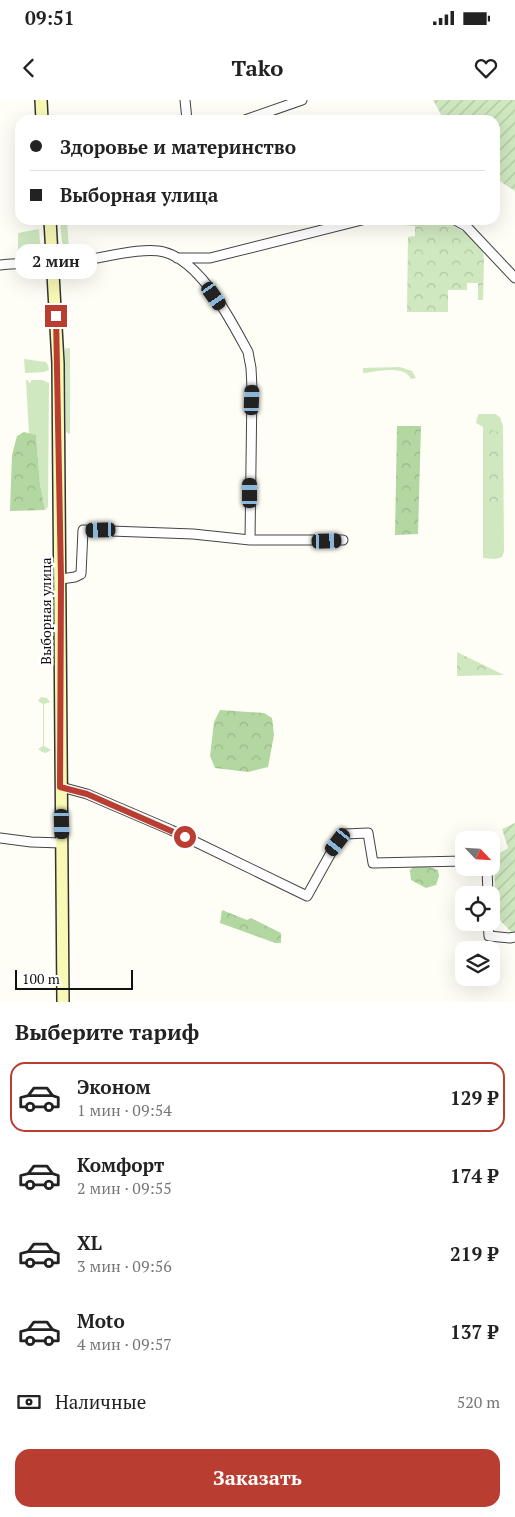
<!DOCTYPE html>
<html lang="ru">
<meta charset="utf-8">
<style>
:root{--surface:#fff;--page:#f2f2f2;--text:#222;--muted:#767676;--line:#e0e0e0;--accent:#b93d31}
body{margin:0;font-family:"PT Serif",serif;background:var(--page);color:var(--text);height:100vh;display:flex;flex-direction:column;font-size:19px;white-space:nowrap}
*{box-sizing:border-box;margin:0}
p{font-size:16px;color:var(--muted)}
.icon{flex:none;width:28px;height:28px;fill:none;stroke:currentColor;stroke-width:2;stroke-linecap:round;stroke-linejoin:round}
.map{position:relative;height:902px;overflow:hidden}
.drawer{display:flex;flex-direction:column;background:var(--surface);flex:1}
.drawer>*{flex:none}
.banner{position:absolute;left:15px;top:15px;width:485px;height:110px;border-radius:15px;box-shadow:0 5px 20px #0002;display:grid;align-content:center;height:110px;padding:0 15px;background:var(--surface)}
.needle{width:32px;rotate:115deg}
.fabs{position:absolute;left:455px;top:731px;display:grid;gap:10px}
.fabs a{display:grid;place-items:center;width:45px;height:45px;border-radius:10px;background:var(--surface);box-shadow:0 5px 20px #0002;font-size:25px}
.scale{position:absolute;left:15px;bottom:12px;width:118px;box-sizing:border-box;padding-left:5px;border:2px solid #111;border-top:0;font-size:14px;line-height:18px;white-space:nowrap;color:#111;-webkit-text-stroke:4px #fff;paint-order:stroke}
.end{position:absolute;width:22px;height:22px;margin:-11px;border:6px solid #b93d31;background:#fff;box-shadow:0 0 0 2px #fff}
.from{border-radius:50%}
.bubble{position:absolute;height:35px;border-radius:15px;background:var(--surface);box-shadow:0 5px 20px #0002;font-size:16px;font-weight:800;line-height:35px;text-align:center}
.car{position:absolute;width:15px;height:30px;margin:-15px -8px;border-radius:6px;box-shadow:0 0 4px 1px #0007;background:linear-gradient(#222 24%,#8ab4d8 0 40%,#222 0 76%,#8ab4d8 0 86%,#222 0)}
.banner b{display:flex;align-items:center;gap:18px;height:48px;font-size:19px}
.banner b+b{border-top:1px solid var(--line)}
.banner i{width:12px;height:12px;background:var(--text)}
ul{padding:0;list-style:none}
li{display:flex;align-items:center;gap:15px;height:70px;margin:0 10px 8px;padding:0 5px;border:2px solid transparent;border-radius:15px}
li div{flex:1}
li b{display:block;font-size:19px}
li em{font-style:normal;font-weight:800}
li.current{border-color:var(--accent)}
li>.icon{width:45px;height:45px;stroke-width:1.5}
h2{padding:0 15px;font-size:22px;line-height:60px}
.pay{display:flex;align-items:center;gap:12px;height:55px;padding:0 15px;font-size:19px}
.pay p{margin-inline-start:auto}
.action{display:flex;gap:10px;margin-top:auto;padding:10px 15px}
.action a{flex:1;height:58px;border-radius:15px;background:var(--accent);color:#fff;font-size:20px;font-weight:800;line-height:58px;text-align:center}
.status{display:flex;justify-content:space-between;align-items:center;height:35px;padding:0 25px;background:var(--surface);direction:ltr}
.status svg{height:14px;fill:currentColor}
header{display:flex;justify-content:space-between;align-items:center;height:65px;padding:0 15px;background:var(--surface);font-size:22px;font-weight:800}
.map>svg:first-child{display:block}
.grass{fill:#cfe8c0}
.forest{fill:url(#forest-crowns)}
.park{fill:url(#park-crowns)}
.garden{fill:url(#garden-furrows)}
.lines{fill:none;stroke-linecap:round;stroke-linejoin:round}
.street-casing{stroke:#444;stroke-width:11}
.secondary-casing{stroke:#333;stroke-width:14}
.street{stroke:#fff;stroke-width:9}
.secondary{stroke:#f8f9b5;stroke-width:11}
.route{stroke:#b93d31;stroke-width:6}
.labels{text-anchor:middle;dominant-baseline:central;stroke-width:5;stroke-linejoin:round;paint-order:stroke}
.street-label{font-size:14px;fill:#111;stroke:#fff}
</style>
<div class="status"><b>09:51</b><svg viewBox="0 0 49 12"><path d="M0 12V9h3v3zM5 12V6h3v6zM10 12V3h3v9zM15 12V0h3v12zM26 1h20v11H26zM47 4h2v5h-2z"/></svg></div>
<header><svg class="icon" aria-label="back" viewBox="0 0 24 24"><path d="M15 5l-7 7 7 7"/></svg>Tako<svg class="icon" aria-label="heart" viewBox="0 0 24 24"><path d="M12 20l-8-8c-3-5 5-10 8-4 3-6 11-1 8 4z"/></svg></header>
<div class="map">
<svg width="515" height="902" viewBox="0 0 515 902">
<defs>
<pattern id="forest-crowns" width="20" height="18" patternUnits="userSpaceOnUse" patternTransform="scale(1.25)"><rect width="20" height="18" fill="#b2d7a0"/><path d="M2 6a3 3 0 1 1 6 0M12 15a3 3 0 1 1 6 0" fill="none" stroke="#98b889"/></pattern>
<pattern id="park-crowns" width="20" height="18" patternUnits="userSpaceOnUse" patternTransform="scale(1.25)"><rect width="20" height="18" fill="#cfe8c0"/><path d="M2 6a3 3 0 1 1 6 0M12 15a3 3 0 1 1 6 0" fill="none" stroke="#b1c6a4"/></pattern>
<pattern id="garden-furrows" width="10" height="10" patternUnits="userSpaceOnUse" patternTransform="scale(1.25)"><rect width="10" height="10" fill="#cfe8c0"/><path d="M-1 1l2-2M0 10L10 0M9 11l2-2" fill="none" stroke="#b1c6a4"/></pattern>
</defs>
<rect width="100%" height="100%" fill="#fefef6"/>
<path class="grass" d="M60 120H67L69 149 62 143Z
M39 129 41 155 33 161 20 160 18 151V133Z
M67 248H70V334L66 332 65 252V249Z
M24 259 46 262 48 265 49 270 44 272 25 273Z
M400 267 412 271 416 278 411 279C404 264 376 272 363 273V268Z
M26 280H28L29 283 31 282V280H42L49 283 48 407 45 410 40 384 36 336 29 334Z
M479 314H495L500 317 503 326 504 452 502 457 495 459 483 458V327L476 323 477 318Z
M41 597 47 598 50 602 44 604V646L51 650 46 653 42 652 38 649 43 646V604L38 601Z"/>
<path class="forest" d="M397 326H421L418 434 395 435Z
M24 332 36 335 40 384 45 410 10 411 12 355 17 336Z
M220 610 264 613 272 618 274 635 268 667 248 672 215 668 210 656 214 622Z
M413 767H430L438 770 439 776 436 785 426 788 411 780 410 770Z
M222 810 247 820 251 818 281 833V843H275L220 823Z"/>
<path class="park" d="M402 120H443L468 134 483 149 484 160 483 200H478V183H467V190H448V212H407L408 137 415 136V126L402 125Z
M489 329 498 332 500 413H486Z
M457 552 504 575 457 576Z"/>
<path class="garden" d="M433 0H515V91L495 78V20H444Z
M515 723V836L497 817 493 757 508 748 502 729Z"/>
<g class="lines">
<g class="street-casing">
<path id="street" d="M185 0 187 20
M245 20 302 0
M455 120 466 126 515 178
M177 158H210L362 120
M0 165C25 162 51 164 77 161 100 159 143 146 164 152 202 162 231 221 248 252L251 268 252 288 250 440
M61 479 75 477 81 474 83 430 193 434 250 440H343
M61 687 87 694 171 730 307 796 332 751 345 734 368 733 373 763 464 761
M0 738 31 742 62 743
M487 768 488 795
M488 822 489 836 510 838 515 837"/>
</g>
<g class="secondary-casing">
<path id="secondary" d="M41 0 42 20
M50 120 58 263 63 902"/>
</g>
<use href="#street" class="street"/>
<use href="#secondary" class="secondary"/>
</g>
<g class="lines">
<path class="route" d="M56 216 61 479 60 687 87 694 185 737"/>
</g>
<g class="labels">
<g class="street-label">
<text transform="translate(45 511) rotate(-90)">Выборная улица</text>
</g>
</g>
</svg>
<div class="fabs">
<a><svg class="needle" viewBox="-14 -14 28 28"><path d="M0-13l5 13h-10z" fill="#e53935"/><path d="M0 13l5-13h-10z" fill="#767676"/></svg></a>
<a><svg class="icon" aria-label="locate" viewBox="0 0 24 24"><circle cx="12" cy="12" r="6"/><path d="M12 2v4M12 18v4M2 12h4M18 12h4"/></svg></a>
<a><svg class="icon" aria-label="layers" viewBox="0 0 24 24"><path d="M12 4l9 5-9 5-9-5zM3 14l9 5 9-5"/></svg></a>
</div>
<div class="scale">100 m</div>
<i class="end from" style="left:185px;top:737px"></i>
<i class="end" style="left:56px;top:216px"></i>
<div class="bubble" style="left:15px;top:144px;width:82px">2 мин</div>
<i class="car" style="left:214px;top:196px;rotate:145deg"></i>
<i class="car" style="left:252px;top:300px;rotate:2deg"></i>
<i class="car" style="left:250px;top:393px;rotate:0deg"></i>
<i class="car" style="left:101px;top:430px;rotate:268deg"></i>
<i class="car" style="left:327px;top:441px;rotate:88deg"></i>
<i class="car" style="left:62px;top:724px;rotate:178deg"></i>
<i class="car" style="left:338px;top:742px;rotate:217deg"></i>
<div class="banner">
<b><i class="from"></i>Здоровье и материнство</b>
<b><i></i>Выборная улица</b>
</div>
</div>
<section class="drawer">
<h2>Выберите тариф</h2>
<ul>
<li class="current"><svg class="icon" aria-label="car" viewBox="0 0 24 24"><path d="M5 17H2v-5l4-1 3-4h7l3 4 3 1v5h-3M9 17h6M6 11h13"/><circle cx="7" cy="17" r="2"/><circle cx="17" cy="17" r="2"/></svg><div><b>Эконом</b><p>1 мин · 09:54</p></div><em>129 ₽</em></li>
<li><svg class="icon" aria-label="car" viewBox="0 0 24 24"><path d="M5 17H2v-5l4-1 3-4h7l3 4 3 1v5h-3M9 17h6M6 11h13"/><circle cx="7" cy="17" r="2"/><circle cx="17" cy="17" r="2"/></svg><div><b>Комфорт</b><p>2 мин · 09:55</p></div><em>174 ₽</em></li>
<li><svg class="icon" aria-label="car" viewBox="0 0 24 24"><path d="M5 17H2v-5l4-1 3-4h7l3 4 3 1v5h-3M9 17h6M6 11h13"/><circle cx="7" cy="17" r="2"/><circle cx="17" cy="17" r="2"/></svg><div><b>XL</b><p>3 мин · 09:56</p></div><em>219 ₽</em></li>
<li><svg class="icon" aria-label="car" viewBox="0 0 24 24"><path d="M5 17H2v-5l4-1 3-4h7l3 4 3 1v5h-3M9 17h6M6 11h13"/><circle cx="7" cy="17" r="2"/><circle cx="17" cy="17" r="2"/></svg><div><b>Moto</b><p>4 мин · 09:57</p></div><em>137 ₽</em></li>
</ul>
<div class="pay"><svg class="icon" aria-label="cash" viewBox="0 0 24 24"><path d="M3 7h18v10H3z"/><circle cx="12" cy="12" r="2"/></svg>Наличные<p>520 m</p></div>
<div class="action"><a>Заказать</a></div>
</section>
